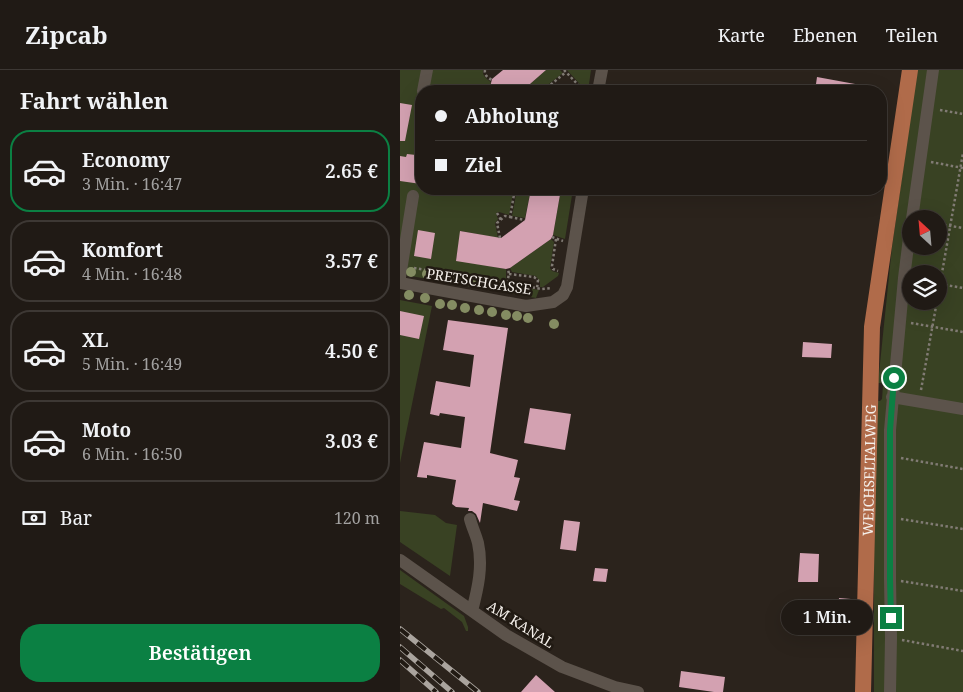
<!DOCTYPE html>
<html lang="de">
<meta charset="utf-8">
<style>
:root{--surface:#201a15;--page:#2d2722;--text:#f1f3f6;--muted:#a2a1a0;--line:#3d3834;--accent:#0b8043}
body{margin:0;font-family:"Noto Serif",serif;background:var(--page);color:var(--text);height:100vh;display:flex;flex-direction:column;font-size:19px;white-space:nowrap}
*{box-sizing:border-box;margin:0}
p{font-size:16px;color:var(--muted)}
.icon{flex:none;width:28px;height:28px;fill:none;stroke:currentColor;stroke-width:2;stroke-linecap:round;stroke-linejoin:round}
.map{position:relative;flex:1;overflow:hidden}
.drawer{display:flex;flex-direction:column;background:var(--surface);width:400px}
.drawer>*{flex:none}
.hud{position:absolute;left:15px;top:15px;width:472px;height:110px;border-radius:20px;box-shadow:0 5px 20px #0002,0 0 0 1px var(--line);display:grid;align-content:center;height:110px;padding:0 20px;background:var(--surface)}
.needle{width:32px;rotate:334deg}
.controls{position:absolute;left:502px;top:140px;display:grid;gap:10px}
.controls a{display:grid;place-items:center;width:45px;height:45px;border-radius:50%;background:var(--surface);box-shadow:0 5px 20px #0002,0 0 0 1px var(--line);font-size:25px}
.end{position:absolute;width:22px;height:22px;margin:-11px;border:6px solid #0b8043;background:#fff;box-shadow:0 0 0 2px #fff}
.from{border-radius:50%}
.bubble{position:absolute;height:35px;border-radius:18px;background:var(--surface);box-shadow:0 5px 20px #0002,0 0 0 1px var(--line);font-size:16px;font-weight:600;line-height:35px;text-align:center}
.hud b{display:flex;align-items:center;gap:18px;height:48px;font-size:19px}
.hud b+b{border-top:1px solid var(--line)}
.hud i{width:12px;height:12px;background:var(--text)}
ul{padding:0;list-style:none}
li{display:flex;align-items:center;gap:15px;height:82px;margin:0 10px 8px;padding:0 10px;border:2px solid var(--line);border-radius:20px}
li div{flex:1}
li b{display:block;font-size:19px}
li em{font-style:normal;font-weight:600}
li.selected{border-color:var(--accent)}
li>.icon{width:45px;height:45px;stroke-width:1.5}
h2{padding:0 20px;font-size:22px;line-height:60px}
.pay{display:flex;align-items:center;gap:12px;height:55px;padding:0 20px;font-size:19px}
.pay p{margin-inline-start:auto}
.primary-button{display:flex;gap:10px;margin-top:auto;padding:10px 20px}
.primary-button a{flex:1;height:58px;border-radius:20px;background:var(--accent);color:#fff;font-size:20px;font-weight:600;line-height:58px;text-align:center}
header{display:flex;align-items:center;gap:30px;box-sizing:border-box;height:70px;padding:0 25px;background:var(--surface);border-bottom:1px solid var(--line)}
header strong{font-size:24px}
nav{display:flex;gap:28px;margin-inline-start:auto;font-size:18px}
main{display:flex;flex:1;min-height:0}
.map>svg:first-child{display:block}
.green{fill:#394223;fill-rule:evenodd}
.building{fill:#d3a1b1}
.lines{fill:none;stroke-linecap:round;stroke-linejoin:round}
.path{stroke:#817b74;stroke-width:2.5;stroke-dasharray:2.5 2.5;stroke-linecap:butt}
.minor{stroke:#5c534b;stroke-width:12}
.major{stroke:#b06b4a;stroke-width:16}
.rail-casing{stroke:#aaa49e;stroke-width:5.5}
.rail{stroke:#211a13;stroke-width:4;stroke-dasharray:11;stroke-linecap:butt}
.tree{fill:#848c62}
.route{stroke:#0b8043;stroke-width:6}
.labels{text-anchor:middle;dominant-baseline:central;stroke-width:5;stroke-linejoin:round;paint-order:stroke}
.street-label{font-size:14px;fill:#f5f0eb;stroke:#211a13}
</style>
<header>
<strong>Zipcab</strong>
<nav><a>Karte</a><a>Ebenen</a><a>Teilen</a></nav>
</header>
<main>
<section class="drawer">
<h2>Fahrt wählen</h2>
<ul>
<li class="selected"><svg class="icon" aria-label="car" viewBox="0 0 24 24"><path d="M5 17H2v-5l4-1 3-4h7l3 4 3 1v5h-3M9 17h6M6 11h13"/><circle cx="7" cy="17" r="2"/><circle cx="17" cy="17" r="2"/></svg><div><b>Economy</b><p>3 Min. · 16:47</p></div><em>2.65 €</em></li>
<li><svg class="icon" aria-label="car" viewBox="0 0 24 24"><path d="M5 17H2v-5l4-1 3-4h7l3 4 3 1v5h-3M9 17h6M6 11h13"/><circle cx="7" cy="17" r="2"/><circle cx="17" cy="17" r="2"/></svg><div><b>Komfort</b><p>4 Min. · 16:48</p></div><em>3.57 €</em></li>
<li><svg class="icon" aria-label="car" viewBox="0 0 24 24"><path d="M5 17H2v-5l4-1 3-4h7l3 4 3 1v5h-3M9 17h6M6 11h13"/><circle cx="7" cy="17" r="2"/><circle cx="17" cy="17" r="2"/></svg><div><b>XL</b><p>5 Min. · 16:49</p></div><em>4.50 €</em></li>
<li><svg class="icon" aria-label="car" viewBox="0 0 24 24"><path d="M5 17H2v-5l4-1 3-4h7l3 4 3 1v5h-3M9 17h6M6 11h13"/><circle cx="7" cy="17" r="2"/><circle cx="17" cy="17" r="2"/></svg><div><b>Moto</b><p>6 Min. · 16:50</p></div><em>3.03 €</em></li>
</ul>
<div class="pay"><svg class="icon" aria-label="cash" viewBox="0 0 24 24"><path d="M3 7h18v10H3z"/><circle cx="12" cy="12" r="2"/></svg>Bar<p>120 m</p></div>
<div class="primary-button"><a>Bestätigen</a></div>
</section>
<div class="map">
<svg width="563" height="622" viewBox="0 0 563 622">
<rect width="100%" height="100%" fill="#2b231c"/>
<path class="green" d="M0 0H83C82 6 87 9 91 12L89 21H21V119H114L109 145 99 142 96 143 98 149 95 153 98 168 61 161 56 190 106 199V211L44 201 43 203 139 220 136 228 5 205 0 196Z
M146 0H160L163 3 140 21H122Z
M167 0H191L188 21H186Z
M517 0H563V622H474V387L476 331H480L482 329 483 315 481 313H478L492 177ZM511 149H539V176H511ZM511 204H539V231H511Z
M117 119H131L125 148 112 146Z
M161 119H173L165 169 153 165Z
M151 169 154 172 150 198 152 201 159 203 158 206 143 217H140V212L136 206 112 202 110 198Z
M0 230 32 236 0 393Z
M0 441 35 445 46 453 57 455 50 506 0 472Z
M0 500 64 546 68 557V561H66L62 552 44 538 41 539 0 514Z"/>
<path class="building" d="M103 0H146L122 21H89L92 9Z
M417 7 466 16V21H415Z
M0 33 12 35 5 71H0Z
M7 84 16 85V91L18 92 17 98 21 99V114L0 111V86L6 87Z
M131 119H161L153 165 151 169 110 198 106 199 56 191 60 161 101 168 125 150Z
M18 160 35 163 31 189 14 186Z
M0 241 24 246 19 269 0 265Z
M48 250 108 258 90 383 118 390 114 407 120 408 114 430 120 431 117 441 83 433 80 453 76 444 72 441H68L69 438 56 437 52 434 56 410 27 405V408L17 407 24 372 61 378 65 347 40 343 39 346 30 344 36 311 70 317 74 285 43 280Z
M403 272 432 274 431 288 402 287Z
M130 338 171 344 165 380 124 373Z
M164 450 180 452 176 481 160 479Z
M400 483 419 484 418 512H398Z
M195 498 208 499 206 512 193 511Z
M439 528 451 529 449 552H437Z
M281 601 325 607 323 622H314L279 617Z
M136 605 155 622H121Z"/>
<g class="lines">
<path class="path" d="M85 0C84 5 88 8 92 10
M164 0 184 21
M143 21 166 2
M540 40 563 44
M531 92 563 98
M97 143 101 150
M110 147 125 150
M539 154 563 158
M152 167 163 171
M100 168 97 153 105 146 110 147 115 119
M156 169 152 196 153 199 158 201
M14 198 142 219 152 218
M109 204 134 207 138 210 137 218
M107 213 109 204 108 199
M540 214 563 218
M539 220 563 83
M511 253 563 262
M521 320 537 231
M501 388 563 399
M501 449 563 459
M501 511 563 521
M502 570 563 581"/>
<path class="minor" d="M23 21 27 0
M198 21 202 0
M512 149 533 0
M0 207 13 126
M0 213 126 236 153 232 163 225 167 217 183 119
M492 327 563 339
M70 449C72 457 76 465 78 473 83 496 78 518 72 541
M0 490 106 565 162 597 215 617 238 622
M490 622 491 568 490 509V360L504 208 511 152"/>
<path class="major" id="s1" d="M463 622 472 257 510 0"/>
<g class="rail-casing">
<path id="rail" d="M0 559 78 622
M0 577 52 622
M0 590 36 622"/>
</g>
<use href="#rail" class="rail"/>
</g>
<g class="tree">
<circle cx="11" cy="202" r="5"/>
<circle cx="27" cy="204" r="5"/>
<circle cx="45" cy="207" r="5"/>
<circle cx="56" cy="209" r="5"/>
<circle cx="71" cy="212" r="5"/>
<circle cx="84" cy="214" r="5"/>
<circle cx="97" cy="216" r="5"/>
<circle cx="110" cy="218" r="5"/>
<circle cx="121" cy="220" r="5"/>
<circle cx="9" cy="225" r="5"/>
<circle cx="25" cy="228" r="5"/>
<circle cx="40" cy="234" r="5"/>
<circle cx="52" cy="235" r="5"/>
<circle cx="65" cy="238" r="5"/>
<circle cx="79" cy="240" r="5"/>
<circle cx="92" cy="242" r="5"/>
<circle cx="106" cy="245" r="5"/>
<circle cx="117" cy="246" r="5"/>
<circle cx="128" cy="248" r="5"/>
<circle cx="154" cy="254" r="5"/>
</g>
<g class="lines">
<path class="route" d="M491 548 490 509V360L494 308"/>
</g>
<g class="labels">
<g class="street-label">
<text transform="translate(79 211) rotate(9)">PRETSCHGASSE</text>
<text stroke="none"><textPath href="#s1" startOffset="222">WEICHSELTALWEG</textPath></text>
<text transform="translate(121 554) rotate(32)">AM KANAL</text>
</g>
</g>
</svg>
<div class="controls">
<a><svg class="needle" viewBox="-14 -14 28 28"><path d="M0-13l5 13h-10z" fill="#e53935"/><path d="M0 13l5-13h-10z" fill="#a2a1a0"/></svg></a>
<a><svg class="icon" aria-label="layers" viewBox="0 0 24 24"><path d="M12 4l9 5-9 5-9-5zM3 14l9 5 9-5"/></svg></a>
</div>
<i class="end from" style="left:494px;top:308px"></i>
<i class="end" style="left:491px;top:548px"></i>
<div class="bubble" style="left:381px;top:530px;width:92px">1 Min.</div>
<div class="hud">
<b><i class="from"></i>Abholung</b>
<b><i></i>Ziel</b>
</div>
</div>
</main>
